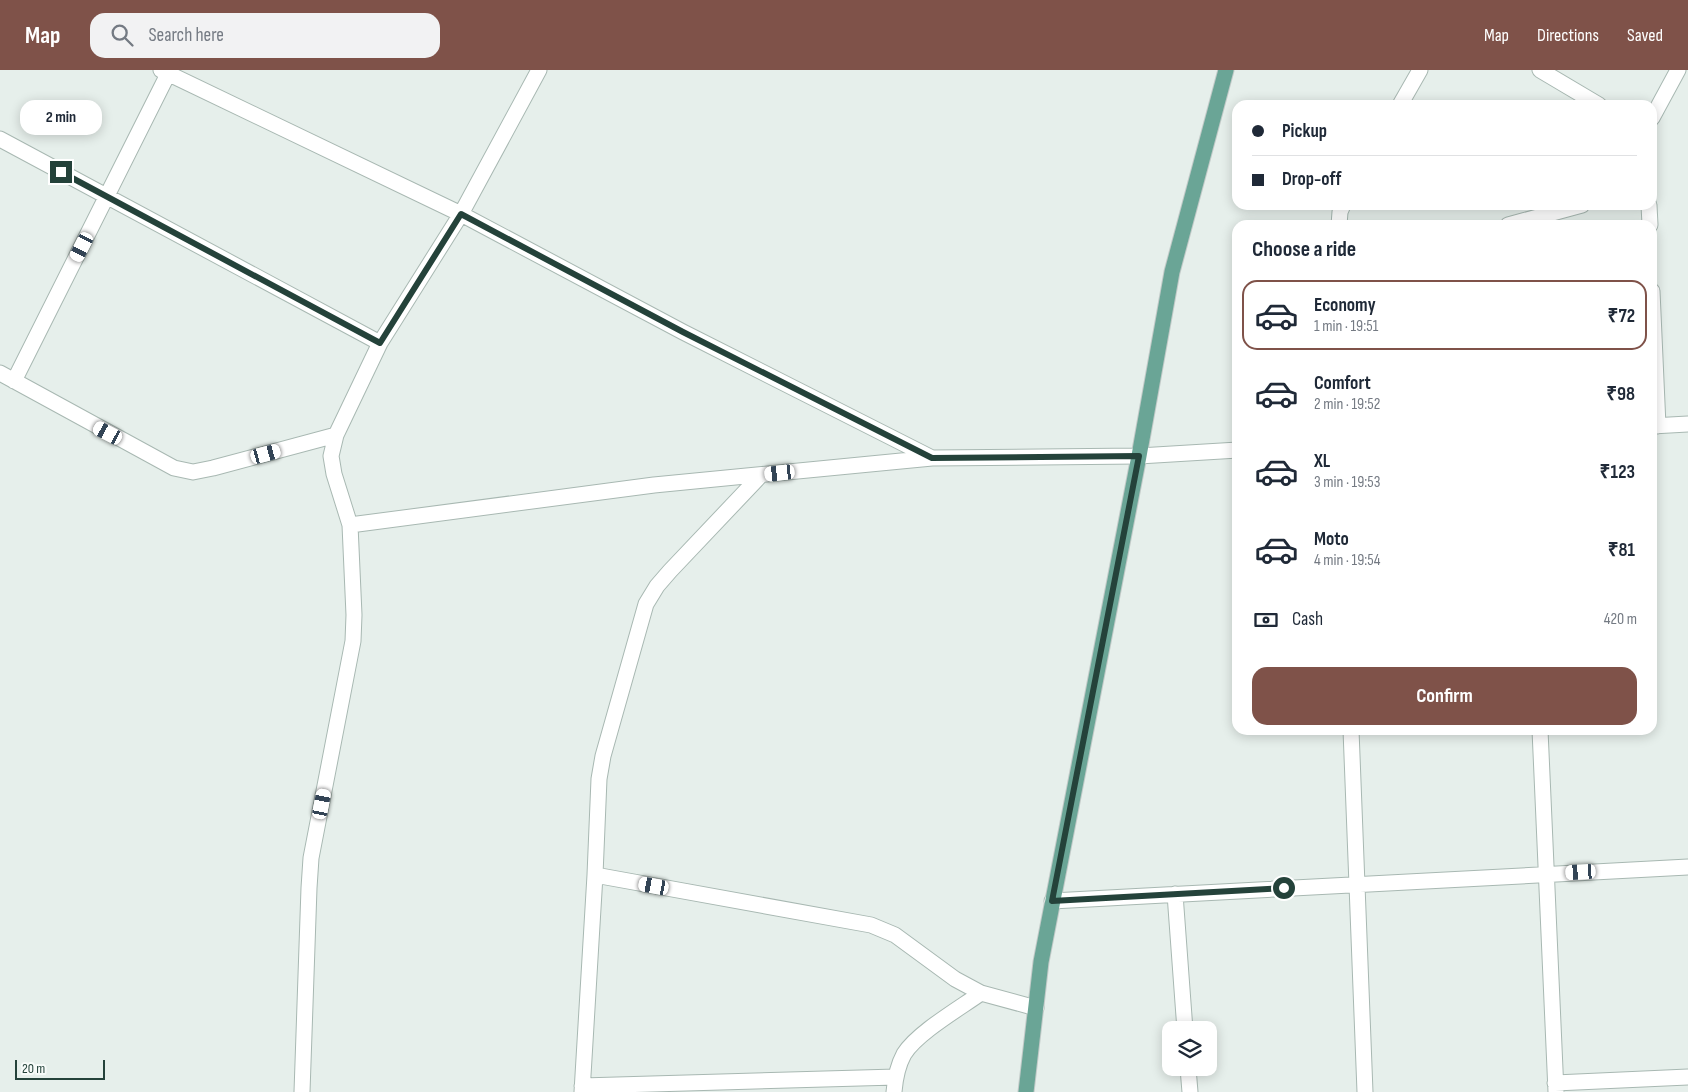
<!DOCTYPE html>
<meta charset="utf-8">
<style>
:root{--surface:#fff;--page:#f2f2f3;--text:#1f2937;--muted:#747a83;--line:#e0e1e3;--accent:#7f5249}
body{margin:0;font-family:"Sofia Sans Condensed",sans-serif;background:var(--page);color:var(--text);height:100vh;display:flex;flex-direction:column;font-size:19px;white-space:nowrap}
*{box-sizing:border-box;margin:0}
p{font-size:16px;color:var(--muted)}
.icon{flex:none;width:28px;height:28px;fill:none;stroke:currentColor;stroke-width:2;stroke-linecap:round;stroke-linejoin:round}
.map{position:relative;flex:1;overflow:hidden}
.details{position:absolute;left:1232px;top:150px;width:425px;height:515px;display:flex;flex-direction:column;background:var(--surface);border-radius:15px;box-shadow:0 2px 12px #0003}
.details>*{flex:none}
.hud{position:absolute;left:1232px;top:30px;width:425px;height:110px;border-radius:15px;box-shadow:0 2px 12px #0003;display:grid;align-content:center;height:110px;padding:0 20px;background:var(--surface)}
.controls{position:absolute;left:1162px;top:951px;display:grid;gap:10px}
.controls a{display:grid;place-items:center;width:55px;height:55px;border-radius:10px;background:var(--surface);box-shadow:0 2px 12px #0003;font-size:25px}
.scale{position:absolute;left:15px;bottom:12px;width:90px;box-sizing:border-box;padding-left:5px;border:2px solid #24423a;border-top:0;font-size:14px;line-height:18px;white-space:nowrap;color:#24423a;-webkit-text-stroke:4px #f7fbf9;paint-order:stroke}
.end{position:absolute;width:22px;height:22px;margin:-11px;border:6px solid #24423a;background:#fff;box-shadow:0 0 0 2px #fff}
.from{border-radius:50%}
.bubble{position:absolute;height:35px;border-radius:15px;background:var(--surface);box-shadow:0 2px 12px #0003;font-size:16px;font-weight:700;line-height:35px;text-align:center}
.car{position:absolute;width:15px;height:30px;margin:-15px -8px;border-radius:6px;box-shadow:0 0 4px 1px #0007;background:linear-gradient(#fff 24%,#345 0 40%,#fff 0 76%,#345 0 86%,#fff 0)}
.hud b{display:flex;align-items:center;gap:18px;height:48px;font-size:19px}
.hud b+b{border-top:1px solid var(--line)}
.hud i{width:12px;height:12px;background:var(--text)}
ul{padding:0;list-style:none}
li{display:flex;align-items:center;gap:15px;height:70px;margin:0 10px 8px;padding:0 10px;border:2px solid transparent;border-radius:15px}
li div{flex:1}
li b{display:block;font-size:19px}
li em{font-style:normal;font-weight:700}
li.on{border-color:var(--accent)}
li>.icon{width:45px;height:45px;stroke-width:1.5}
h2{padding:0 20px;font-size:22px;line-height:60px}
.pay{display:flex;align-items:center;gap:12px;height:55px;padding:0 20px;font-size:19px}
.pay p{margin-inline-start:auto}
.cta{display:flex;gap:10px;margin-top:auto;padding:10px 20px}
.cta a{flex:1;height:58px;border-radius:15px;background:var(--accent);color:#fff;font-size:20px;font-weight:700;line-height:58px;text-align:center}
header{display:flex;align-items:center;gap:30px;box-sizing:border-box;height:70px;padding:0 25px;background:var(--accent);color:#fff}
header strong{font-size:24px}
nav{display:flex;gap:28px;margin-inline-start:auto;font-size:18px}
.search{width:350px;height:45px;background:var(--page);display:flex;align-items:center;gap:12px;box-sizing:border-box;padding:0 18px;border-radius:15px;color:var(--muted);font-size:19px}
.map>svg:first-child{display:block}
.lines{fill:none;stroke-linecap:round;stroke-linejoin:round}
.street-casing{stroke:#a8b8b2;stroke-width:17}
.primary-casing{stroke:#c2cac8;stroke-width:17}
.street{stroke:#fff;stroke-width:15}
.primary{stroke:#6aa596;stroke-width:15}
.route{stroke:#24423a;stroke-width:6}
</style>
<header>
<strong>Map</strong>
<div class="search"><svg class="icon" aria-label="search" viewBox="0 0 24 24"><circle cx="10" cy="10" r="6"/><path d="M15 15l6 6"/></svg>Search here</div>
<nav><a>Map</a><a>Directions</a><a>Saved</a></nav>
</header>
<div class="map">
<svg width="1688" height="1022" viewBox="0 0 1688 1022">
<rect width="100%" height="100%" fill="#e6efeb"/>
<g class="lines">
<g class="street-casing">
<path id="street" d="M161 0 461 144 683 262 932 388
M1540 0 1599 35
M1400 35 1420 0
M1652 48 1678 0
M0 69 380 273
M1649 135 1650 155
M1339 155 1340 142 1343 135
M1508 155 1582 135
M1652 221 1658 356
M0 303 174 398 193 402 213 398 336 365
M14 311 168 4
M1652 356 1688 354
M350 455 654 415 932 388 1139 386 1238 380
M1351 660 1365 1022
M1540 660 1556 1022
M595 805 871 855 895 865 955 909 981 923 1036 938
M1175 824 1185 960
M1052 831 1688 797
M1188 998 1190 1022
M1555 1013 1688 1007
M582 1016 896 1007
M302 1022 309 818 311 788 353 571 354 545 350 455 334 404 331 386 336 365 380 273 461 144 539 0
M582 1022 595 805 599 709 603 686 646 534 657 516 670 501 761 405
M894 1022C895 1010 898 995 904 984 917 963 960 938 981 923"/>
</g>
<g class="primary-casing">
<path id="primary" d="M1026 1022 1041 892 1139 386 1172 202 1226 0"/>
</g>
<use href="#street" class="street"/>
<use href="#primary" class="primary"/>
</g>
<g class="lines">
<path class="route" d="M61 102 380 273 461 144 683 262 932 388 1139 386 1052 831 1284 818"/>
</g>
</svg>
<div class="controls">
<a><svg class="icon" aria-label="layers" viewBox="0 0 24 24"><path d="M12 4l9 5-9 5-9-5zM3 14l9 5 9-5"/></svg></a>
</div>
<div class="scale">20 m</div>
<i class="end from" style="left:1284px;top:818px"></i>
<i class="end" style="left:61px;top:102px"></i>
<div class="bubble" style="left:20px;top:30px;width:82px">2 min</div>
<i class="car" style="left:82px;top:177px;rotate:207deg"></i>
<i class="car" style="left:108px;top:363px;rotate:298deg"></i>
<i class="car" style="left:266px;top:384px;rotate:75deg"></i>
<i class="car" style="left:780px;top:403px;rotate:264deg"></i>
<i class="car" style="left:322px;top:734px;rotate:11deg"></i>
<i class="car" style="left:1581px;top:802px;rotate:267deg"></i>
<i class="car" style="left:654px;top:816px;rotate:280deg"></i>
<div class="hud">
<b><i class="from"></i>Pickup</b>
<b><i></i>Drop-off</b>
</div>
<section class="details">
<h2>Choose a ride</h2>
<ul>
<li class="on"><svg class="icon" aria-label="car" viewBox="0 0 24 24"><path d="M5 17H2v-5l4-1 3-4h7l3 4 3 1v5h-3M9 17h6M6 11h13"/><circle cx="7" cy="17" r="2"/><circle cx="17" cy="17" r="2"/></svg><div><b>Economy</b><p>1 min · 19:51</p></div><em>₹72</em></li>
<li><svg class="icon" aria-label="car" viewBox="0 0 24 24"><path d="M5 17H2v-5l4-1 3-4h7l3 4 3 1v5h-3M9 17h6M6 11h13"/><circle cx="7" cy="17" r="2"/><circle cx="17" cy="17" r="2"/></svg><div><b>Comfort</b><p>2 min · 19:52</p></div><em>₹98</em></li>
<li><svg class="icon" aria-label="car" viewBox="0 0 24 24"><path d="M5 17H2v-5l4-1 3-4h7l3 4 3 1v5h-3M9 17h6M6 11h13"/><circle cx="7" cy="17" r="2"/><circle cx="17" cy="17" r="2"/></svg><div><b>XL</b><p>3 min · 19:53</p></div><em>₹123</em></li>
<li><svg class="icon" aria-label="car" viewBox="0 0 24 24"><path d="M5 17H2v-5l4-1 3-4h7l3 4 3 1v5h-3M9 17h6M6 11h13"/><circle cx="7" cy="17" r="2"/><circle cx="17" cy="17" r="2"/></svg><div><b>Moto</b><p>4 min · 19:54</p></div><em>₹81</em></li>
</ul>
<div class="pay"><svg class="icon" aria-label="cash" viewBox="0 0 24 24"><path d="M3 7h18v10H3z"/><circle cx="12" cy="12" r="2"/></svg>Cash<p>420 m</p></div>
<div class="cta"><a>Confirm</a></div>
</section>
</div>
